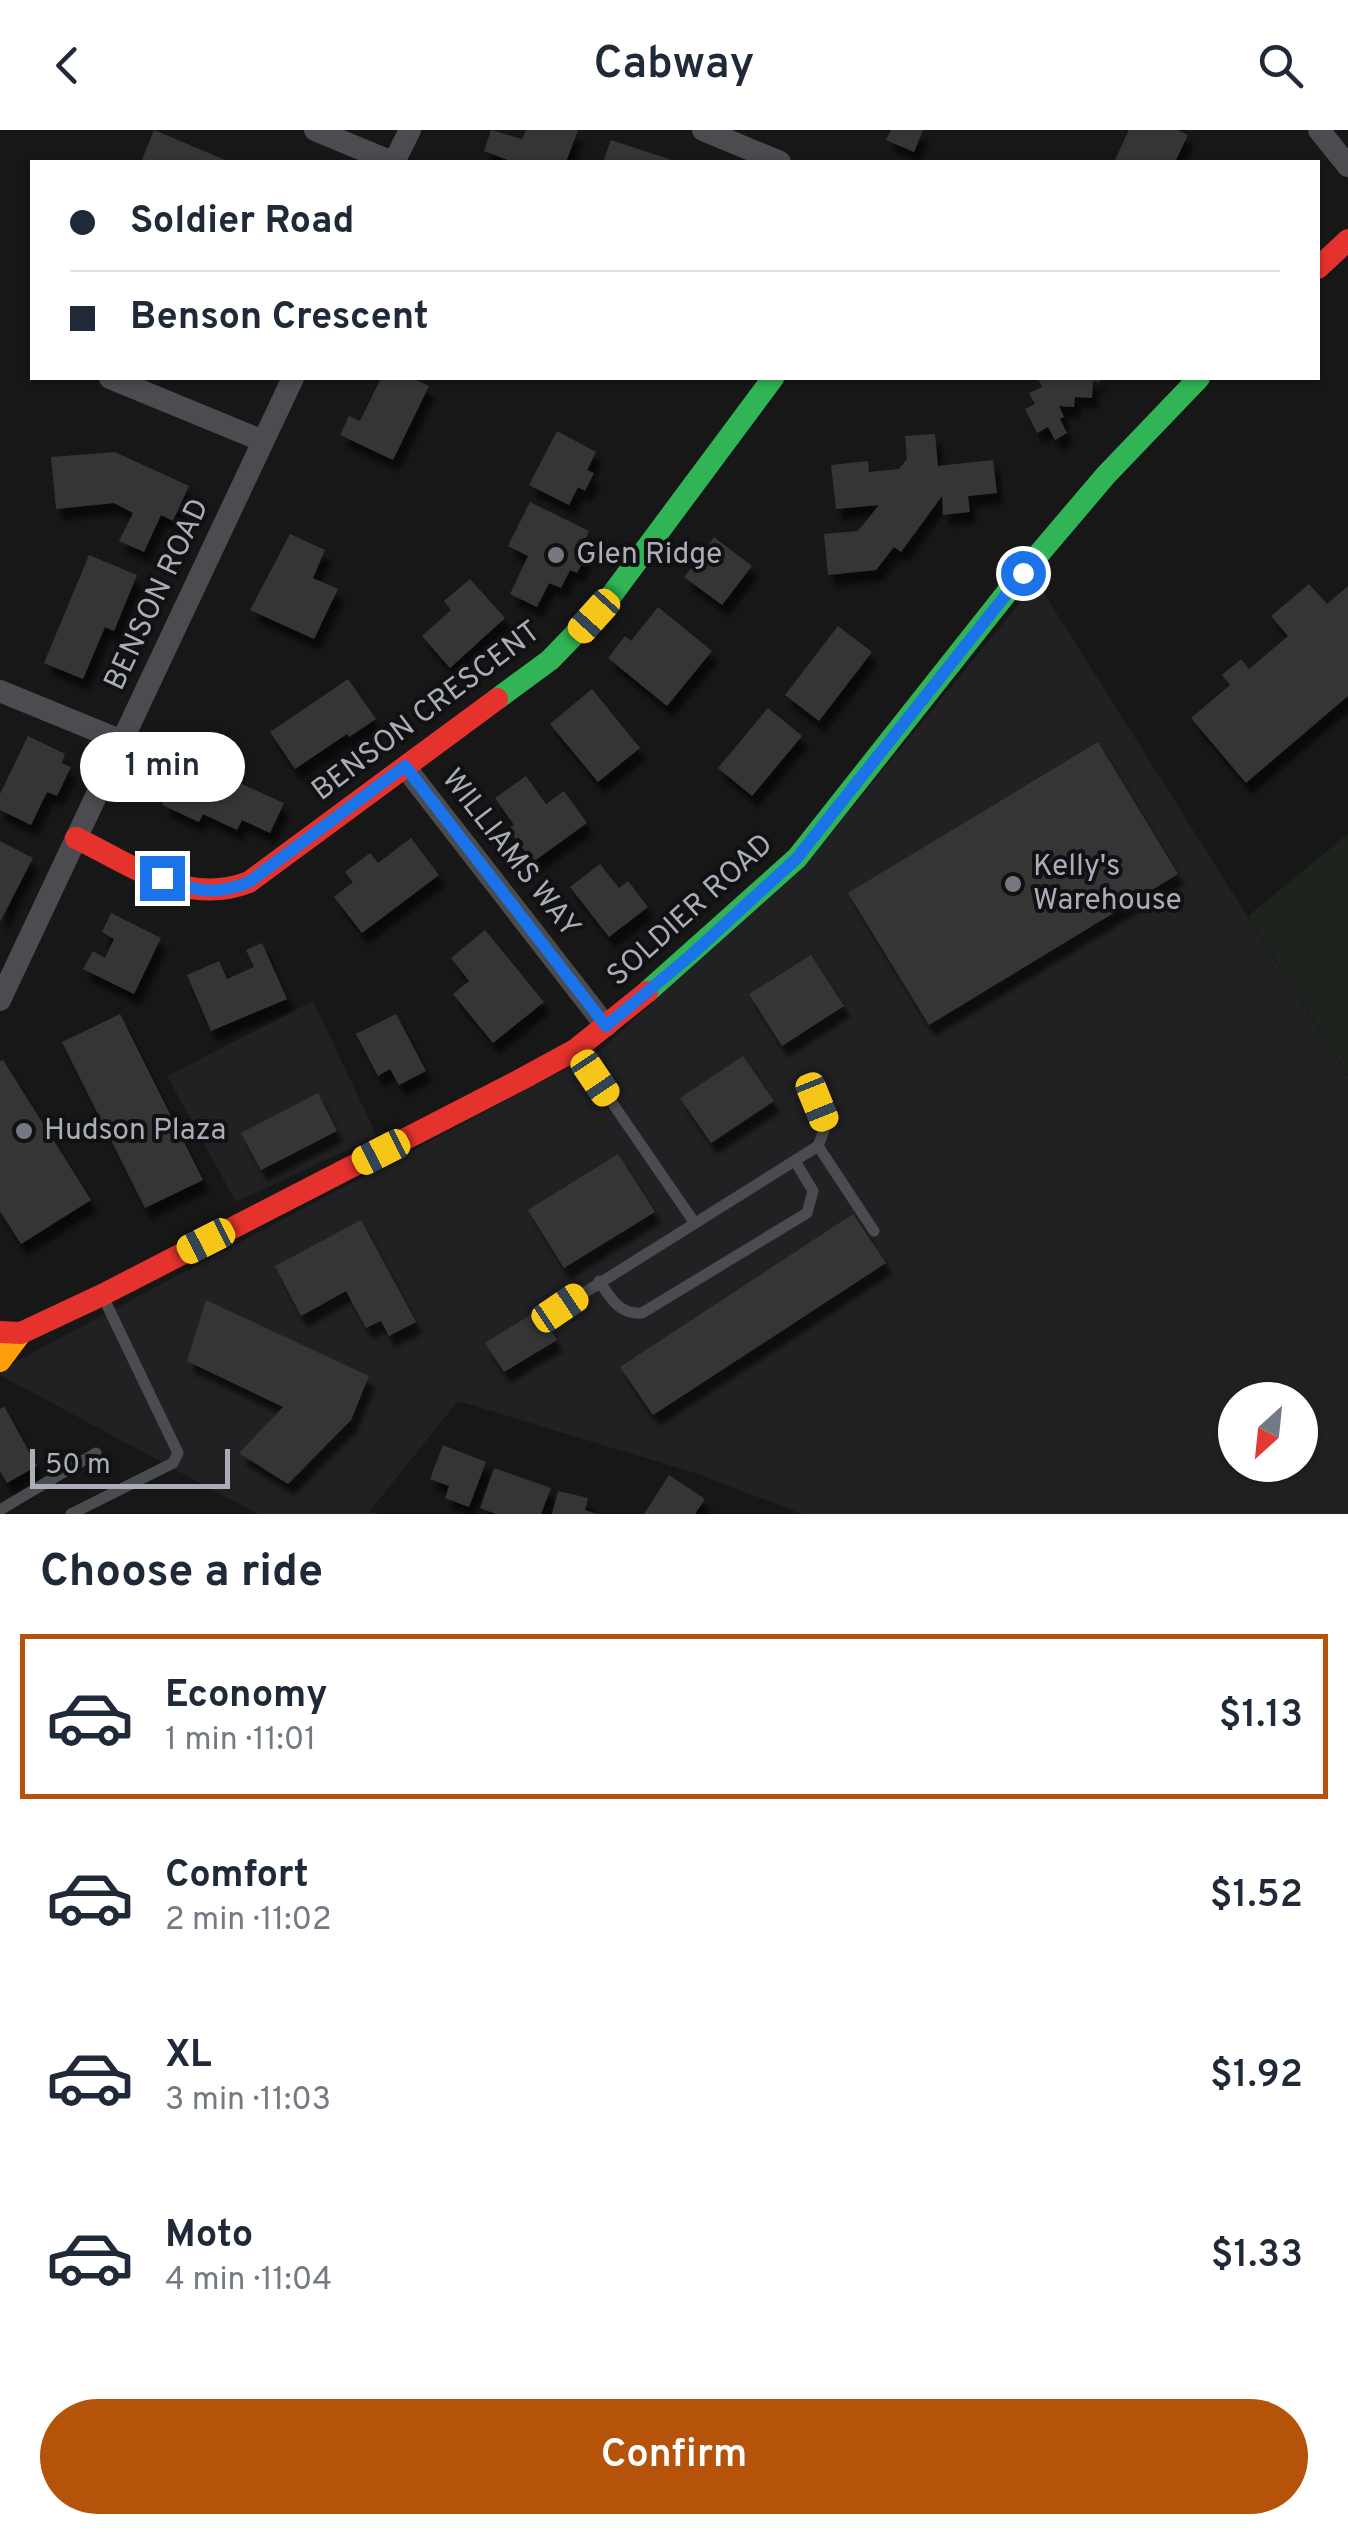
<!DOCTYPE html>
<meta charset="utf-8">
<style>
:root{--surface:#fff;--page:#f2f2f3;--text:#1f2937;--muted:#747a83;--line:#e0e1e3;--accent:#b45309}
body{margin:0;font-family:Overpass,sans-serif;background:var(--page);color:var(--text);height:100vh;display:flex;flex-direction:column;font-size:38px;white-space:nowrap}
*{box-sizing:border-box;margin:0}
p{font-size:32px;color:var(--muted)}
.icon{flex:none;width:55px;height:55px;fill:none;stroke:currentColor;stroke-width:2;stroke-linecap:round;stroke-linejoin:round}
.map{position:relative;height:1384px;overflow:hidden}
.panel{display:flex;flex-direction:column;background:var(--surface);flex:1}
.panel>*{flex:none}
.guide{position:absolute;left:30px;top:30px;width:1290px;height:220px;border-radius:0px;box-shadow:0 2px 8px #0004;display:grid;align-content:center;height:220px;padding:0 40px;background:var(--surface)}
.needle{width:65px;rotate:207deg}
.fabs{position:absolute;left:1218px;top:1252px;display:grid;gap:20px}
.fabs a{display:grid;place-items:center;width:100px;height:100px;border-radius:50%;background:var(--surface);box-shadow:0 2px 8px #0004;font-size:50px}
.scale{position:absolute;left:30px;bottom:25px;width:200px;box-sizing:border-box;padding-left:10px;border:5px solid #a8adb8;border-top:0;font-size:28px;line-height:35px;white-space:nowrap;color:#a8adb8;-webkit-text-stroke:8px #111113;paint-order:stroke}
.end{position:absolute;width:45px;height:45px;margin:-22px;border:12px solid #1a73e8;background:#fff;box-shadow:0 0 0 5px #fff}
.from{border-radius:50%}
.bubble{position:absolute;height:70px;border-radius:35px;background:var(--surface);box-shadow:0 2px 8px #0004;font-size:32px;font-weight:600;line-height:70px;text-align:center}
.car{position:absolute;width:30px;height:60px;margin:-30px -15px;border-radius:12px;box-shadow:0 0 8px 2px #0007;background:linear-gradient(#f5c518 24%,#345 0 40%,#f5c518 0 76%,#345 0 86%,#f5c518 0)}
.guide b{display:flex;align-items:center;gap:35px;height:95px;font-size:38px}
.guide b+b{border-top:2px solid var(--line)}
.guide i{width:25px;height:25px;background:var(--text)}
ul{padding:0;list-style:none}
li{display:flex;align-items:center;gap:30px;height:165px;margin:0 20px 15px;padding:0 20px;border:5px solid transparent;border-radius:0px}
li div{flex:1}
li b{display:block;font-size:38px}
li em{font-style:normal;font-weight:600}
li.active{border-color:var(--accent)}
li>.icon{width:90px;height:90px;stroke-width:1.5}
h2{padding:0 40px;font-size:45px;line-height:120px}
.action{display:flex;gap:20px;margin-top:auto;padding:20px 40px}
.action a{flex:1;height:115px;border-radius:60px;background:var(--accent);color:#fff;font-size:40px;font-weight:600;line-height:115px;text-align:center}
header{display:flex;justify-content:space-between;align-items:center;height:130px;padding:0 40px;background:var(--surface);font-size:45px;font-weight:600}
.map>svg:first-child{display:block}
.built{fill:#212123;fill-rule:evenodd}
.green{fill:#1d241e}
.building{fill:#353536;filter:url(#shadow)}
.lines{fill:none;stroke-linecap:round;stroke-linejoin:round}
.lane{stroke:#4b4c50;stroke-width:11}
.street{stroke:#4b4c50;stroke-width:22}
.fast{stroke:#30b455;stroke-width:22}
.slow{stroke:#ff9f0a;stroke-width:22}
.jam{stroke:#e5322d;stroke-width:22}
.route{stroke:#1a73e8;stroke-width:12}
.poi-dot{fill:#757880;stroke:#111113;stroke-width:4}
.labels{text-anchor:middle;dominant-baseline:central;stroke-width:8;stroke-linejoin:round;paint-order:stroke}
.poi-label{font-size:30px;fill:#a8adb8;stroke:#111113;text-anchor:start}
.street-label{font-size:30px;fill:#a8adb8;stroke:#111113}
</style>
<header><svg class="icon" aria-label="back" viewBox="0 0 24 24"><path d="M15 5l-7 7 7 7"/></svg>Cabway<svg class="icon" aria-label="search" viewBox="0 0 24 24"><circle cx="10" cy="10" r="6"/><path d="M15 15l6 6"/></svg></header>
<div class="map">
<svg width="1348" height="1384" viewBox="0 0 1348 1384">
<defs>
<filter id="shadow"><feDropShadow dx="6" dy="11" stdDeviation="2.5" flood-color="#0009"/></filter>
</defs>
<rect width="100%" height="100%" fill="#171717"/>
<path class="built" d="M1037 452 1348 946V1384H802L698 1344 458 1271 370 1381 379 1384H258L0 1245V1240L601 920 817 720ZM1235 1270H1300V1335H1235Z
M313 871 377 1006 236 1072 167 946Z"/>
<path class="green" d="M1348 704V945L1248 786Z"/>
<path class="building" d="M154 0 230 32H141Z
M491 0 522 9 526 0H578L566 32H513L484 21Z
M891 0H923L914 22 886 10Z
M1129 0H1177L1188 5 1175 32H1114Z
M611 10 678 32H603Z
M381 248H412L429 256 393 330 340 305 349 286 360 291Z
M1041 248H1100V252L1093 251 1092 268 1075 267 1074 277 1059 276 1064 287 1060 289 1067 303 1055 310 1048 297 1037 303 1025 279 1035 274 1029 263 1042 257 1038 249Z
M557 301 596 322 587 340 594 343 585 361 578 357 569 375 529 355Z
M935 304 938 336 993 330 997 363 968 366 970 382 943 385 942 366 901 422 894 417 876 440 828 445 824 404 858 401 879 375 836 379 831 335 868 331 869 342 899 339 907 329 905 306Z
M115 322 189 356 173 391 161 385 144 422 119 411 133 383 114 373 56 379 51 327Z
M530 372 589 401 580 420 587 424 577 443 570 440 561 458 549 453 537 477 510 464 528 426 508 416Z
M290 404 325 420 313 448 338 459 314 509 250 480Z
M714 407 752 436 722 475 684 447 695 434 689 429 699 416 704 421Z
M89 425 137 445 114 501 105 497 83 549 44 533Z
M470 449 505 488 450 538 422 506 451 480 444 471Z
M1309 454 1327 474 1348 456V566L1246 653 1191 588 1230 555 1222 545 1241 529 1249 539 1288 506 1271 486Z
M658 477 712 521 667 576 608 528 625 506 631 511Z
M838 496 872 522 819 591 785 565Z
M348 549 376 589 349 607 347 604 295 639 270 602Z
M592 559 640 618 598 652 550 594Z
M768 578 802 606 752 666 718 638Z
M28 606 65 624 62 633 71 637 57 666 47 662 31 695 0 680V664Z
M1098 612 1178 744 929 895 848 763Z
M184 628 284 673 270 703 242 690 237 700 203 684 199 692 162 675Z
M526 646 546 674 564 661 587 693 533 732 508 699 514 695 495 668Z
M411 708 439 745 362 803 334 767 353 752 345 742 370 723 378 733Z
M0 711 33 728 0 792Z
M600 734 619 758 628 751 648 777 609 807 570 757Z
M111 783 161 808 134 864 83 839 93 821 105 828 114 809 102 802Z
M485 800 544 872 493 913 453 864 469 851 451 828Z
M262 813 287 869 211 901 187 845 219 831 227 849 254 837 246 820Z
M811 825 844 876 782 916 749 864Z
M120 884 203 1050 145 1078 62 912Z
M396 884 426 941 399 955 390 939 378 946 356 904Z
M743 926 774 971 711 1013 680 968Z
M3 930 91 1070 21 1114 0 1081V931Z
M318 963 337 1001 261 1040 241 1003Z
M618 1024 655 1082 564 1138 528 1080Z
M853 1084 886 1133 653 1285 620 1237Z
M361 1090 416 1192 389 1206 381 1191 366 1198 346 1161 301 1186 275 1136Z
M206 1170 369 1246 351 1290 288 1354 239 1323 283 1277 187 1231Z
M538 1180 557 1210 504 1242 485 1213Z
M4 1276 37 1336 7 1353 0 1341V1279Z
M443 1315 486 1332 469 1377 445 1368 449 1356 430 1349Z
M494 1338 551 1358 541 1384H496L480 1378Z
M669 1345 705 1369 695 1384H644Z
M558 1361 588 1368 585 1380 597 1384H552Z"/>
<g class="lines">
<path class="lane" d="M578 923 694 1092
M817 972 826 995 818 1016
M599 1151C611 1168 619 1185 642 1183L807 1083 813 1061 795 1031
M560 1178 818 1016 874 1101
M0 1380 96 1323
M71 1384 173 1333 178 1323 104 1169"/>
<path class="street" d="M315 0 392 32
M703 0 780 32
M1319 0 1348 36
M394 32 410 0
M110 248 263 311
M0 561 122 611
M405 637 606 896
M0 870 293 248"/>
<path class="fast" d="M497 569 550 530 608 470 773 248
M647 862 797 728 1016 451 1106 345 1199 248"/>
<path class="slow" d="M0 1231 21 1203"/>
<path class="jam" d="M1318 138 1348 110
M76 708C132 735 186 777 249 752L497 569
M0 1202 21 1203 102 1165 520 950 575 920 647 862"/>
</g>
<g class="lines">
<path class="route" d="M162 748C194 761 216 766 249 752L405 636 606 896 690 826 797 728 1023 443"/>
</g>
<g class="poi-dot">
<circle cx="556" cy="425" r="10"/>
<circle cx="1013" cy="754" r="10"/>
<circle cx="24" cy="1001" r="10"/>
</g>
<g class="labels">
<g class="poi-label">
<text x="576" y="425">Glen Ridge</text>
<text x="1033" y="737">Kelly's<tspan x="1033" dy="34">Warehouse</tspan></text>
<text x="44" y="1001">Hudson Plaza</text>
</g>
<g class="street-label">
<text transform="translate(158 465) rotate(-65)">BENSON ROAD</text>
<text transform="translate(427 582) rotate(-37)">BENSON CRESCENT</text>
<text transform="translate(510 724) rotate(52)">WILLIAMS WAY</text>
<text transform="translate(691 781) rotate(-42)">SOLDIER ROAD</text>
</g>
</g>
</svg>
<div class="fabs">
<a><svg class="needle" viewBox="-14 -14 28 28"><path d="M0-13l5 13h-10z" fill="#e53935"/><path d="M0 13l5-13h-10z" fill="#747a83"/></svg></a>
</div>
<div class="scale">50 m</div>
<i class="end from" style="left:1023px;top:443px"></i>
<i class="end" style="left:162px;top:748px"></i>
<div class="bubble" style="left:80px;top:602px;width:165px">1 min</div>
<i class="car" style="left:594px;top:486px;rotate:222deg"></i>
<i class="car" style="left:595px;top:948px;rotate:146deg"></i>
<i class="car" style="left:817px;top:972px;rotate:158deg"></i>
<i class="car" style="left:381px;top:1022px;rotate:243deg"></i>
<i class="car" style="left:206px;top:1111px;rotate:243deg"></i>
<i class="car" style="left:560px;top:1178px;rotate:56deg"></i>
<div class="guide">
<b><i class="from"></i>Soldier Road</b>
<b><i></i>Benson Crescent</b>
</div>
</div>
<section class="panel">
<h2>Choose a ride</h2>
<ul>
<li class="active"><svg class="icon" aria-label="car" viewBox="0 0 24 24"><path d="M5 17H2v-5l4-1 3-4h7l3 4 3 1v5h-3M9 17h6M6 11h13"/><circle cx="7" cy="17" r="2"/><circle cx="17" cy="17" r="2"/></svg><div><b>Economy</b><p>1 min · 11:01</p></div><em>$1.13</em></li>
<li><svg class="icon" aria-label="car" viewBox="0 0 24 24"><path d="M5 17H2v-5l4-1 3-4h7l3 4 3 1v5h-3M9 17h6M6 11h13"/><circle cx="7" cy="17" r="2"/><circle cx="17" cy="17" r="2"/></svg><div><b>Comfort</b><p>2 min · 11:02</p></div><em>$1.52</em></li>
<li><svg class="icon" aria-label="car" viewBox="0 0 24 24"><path d="M5 17H2v-5l4-1 3-4h7l3 4 3 1v5h-3M9 17h6M6 11h13"/><circle cx="7" cy="17" r="2"/><circle cx="17" cy="17" r="2"/></svg><div><b>XL</b><p>3 min · 11:03</p></div><em>$1.92</em></li>
<li><svg class="icon" aria-label="car" viewBox="0 0 24 24"><path d="M5 17H2v-5l4-1 3-4h7l3 4 3 1v5h-3M9 17h6M6 11h13"/><circle cx="7" cy="17" r="2"/><circle cx="17" cy="17" r="2"/></svg><div><b>Moto</b><p>4 min · 11:04</p></div><em>$1.33</em></li>
</ul>
<div class="action"><a>Confirm</a></div>
</section>
